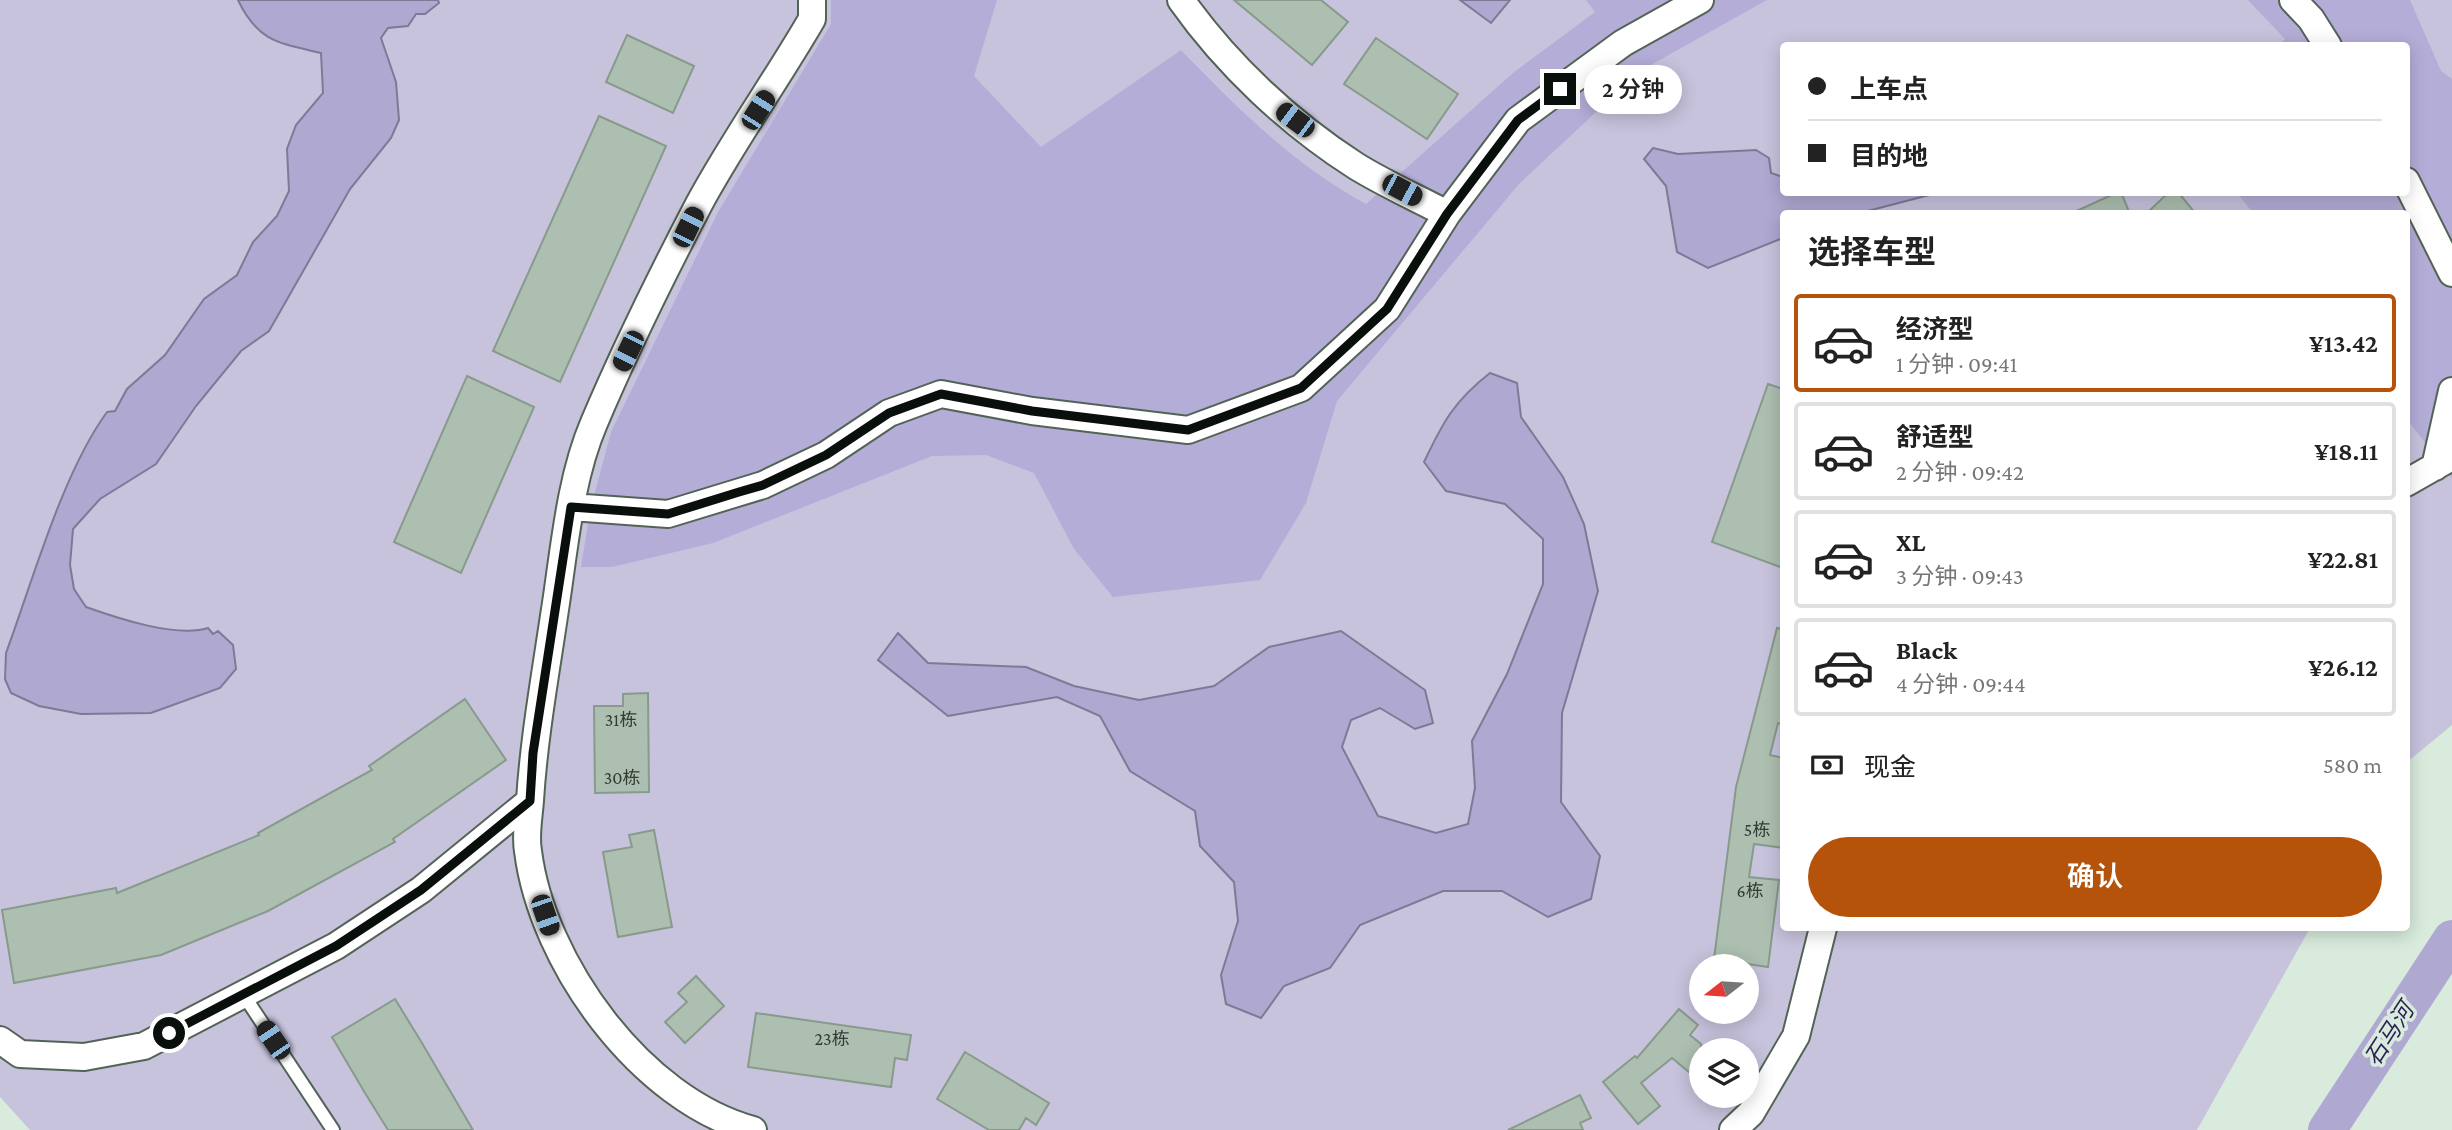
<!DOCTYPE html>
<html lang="zh">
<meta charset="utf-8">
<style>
:root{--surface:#fff;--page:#f6f6f6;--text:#222;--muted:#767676;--line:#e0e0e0;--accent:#b45309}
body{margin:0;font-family:"Crimson Pro","Noto Sans SC",serif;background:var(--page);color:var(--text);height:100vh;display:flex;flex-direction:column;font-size:26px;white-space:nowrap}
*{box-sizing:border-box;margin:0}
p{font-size:23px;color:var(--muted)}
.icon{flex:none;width:38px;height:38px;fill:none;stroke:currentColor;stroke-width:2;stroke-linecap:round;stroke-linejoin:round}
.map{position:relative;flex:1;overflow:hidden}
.drawer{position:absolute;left:1780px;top:210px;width:630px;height:721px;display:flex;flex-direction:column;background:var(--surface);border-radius:7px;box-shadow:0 4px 18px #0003}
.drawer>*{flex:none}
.banner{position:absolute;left:1780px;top:42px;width:630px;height:154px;border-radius:7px;box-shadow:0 4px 18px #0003;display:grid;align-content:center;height:154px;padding:0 28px;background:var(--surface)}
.needle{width:46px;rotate:253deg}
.controls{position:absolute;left:1689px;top:954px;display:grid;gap:14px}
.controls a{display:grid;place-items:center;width:70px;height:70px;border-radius:50%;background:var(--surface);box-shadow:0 4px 18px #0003;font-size:35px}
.end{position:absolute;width:32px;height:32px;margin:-16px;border:9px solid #09100b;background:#fff;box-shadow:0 0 0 4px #fff}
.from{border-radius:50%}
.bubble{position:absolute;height:49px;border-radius:24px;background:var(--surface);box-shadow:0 4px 18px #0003;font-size:23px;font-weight:600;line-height:49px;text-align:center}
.car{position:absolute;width:21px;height:42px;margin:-21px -10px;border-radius:9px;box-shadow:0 0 5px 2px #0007;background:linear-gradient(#222 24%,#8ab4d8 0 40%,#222 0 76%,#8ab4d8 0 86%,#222 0)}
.banner b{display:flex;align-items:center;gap:24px;height:66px;font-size:26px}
.banner b+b{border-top:2px solid var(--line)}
.banner i{width:18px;height:18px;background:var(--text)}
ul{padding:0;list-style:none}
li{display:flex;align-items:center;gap:21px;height:98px;margin:0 14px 10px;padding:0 14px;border:4px solid var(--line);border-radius:7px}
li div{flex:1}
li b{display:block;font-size:26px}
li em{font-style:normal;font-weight:600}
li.on{border-color:var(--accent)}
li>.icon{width:63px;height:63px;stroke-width:1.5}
h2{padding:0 28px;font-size:32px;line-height:84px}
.pay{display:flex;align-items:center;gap:18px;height:77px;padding:0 28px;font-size:26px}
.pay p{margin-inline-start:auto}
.primary-button{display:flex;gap:14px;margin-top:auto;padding:14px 28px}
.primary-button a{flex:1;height:80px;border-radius:42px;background:var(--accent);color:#fff;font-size:28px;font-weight:600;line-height:80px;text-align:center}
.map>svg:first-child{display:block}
.green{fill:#c7c3dd;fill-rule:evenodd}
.forest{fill:#b4add7}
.water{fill:#afa8d1;stroke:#7d7a96;stroke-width:2}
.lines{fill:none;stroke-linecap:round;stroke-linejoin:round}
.river{stroke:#afa8d1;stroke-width:38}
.building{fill:#adbfb1;stroke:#889a8c;stroke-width:2}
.service-casing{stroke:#536356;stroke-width:16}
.minor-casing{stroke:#536356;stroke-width:30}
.service{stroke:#fff;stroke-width:12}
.minor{stroke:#fff;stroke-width:26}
.route{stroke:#09100b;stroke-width:9}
.labels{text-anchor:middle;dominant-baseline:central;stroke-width:7;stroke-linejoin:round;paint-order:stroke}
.number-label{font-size:18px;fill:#323c34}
.water-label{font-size:23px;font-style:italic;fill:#2e2154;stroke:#d8ebdc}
</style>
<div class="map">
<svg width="2452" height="1130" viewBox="0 0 2452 1130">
<rect width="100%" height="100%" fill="#d8ebdc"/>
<path class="green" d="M0 0H2452V725L2406 763V214H1783V928H2310L2197 1130H30L0 1097ZM1783 46H2406V192H1783ZM1701 966H1746V1012H1701ZM1701 1050H1746V1096H1701Z"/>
<path class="forest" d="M831 0H997L974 76 1041 147 1181 50C1237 108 1294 165 1366 204L1513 73 1595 12 1586 0H1767L1640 71 1519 184 1337 401 1306 503 1260 580 1113 597 1074 549 1034 473 986 455 932 456 713 543 612 567H581L590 511 611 432 718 212 831 24Z
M2248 0H2410L2441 71 2452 79V478L2406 418V214L2253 213 2237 193 2406 192V46L2279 45 2285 39Z"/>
<path class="water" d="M238 0H438L439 3 425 14H416L408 26 388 28 381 38 396 82 399 120 391 138 350 189 269 331 241 351 196 406 156 464 100 499 73 529 70 565 74 589 86 607C117 618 176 638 208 628L213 634 218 631 233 645 236 669 220 688 151 713 81 714 39 706 11 693 5 679 6 653C33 580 62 474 107 412L115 411 127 389 165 355 204 299 237 275 253 242 277 216 289 191 287 149 296 125 323 93 321 53C279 43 258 42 238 0Z
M1460 0H1510L1491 23Z
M1653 148 1678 154 1756 150 1769 158 1771 173 1783 177V192L1937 193 1860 213 1783 214V238L1708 268 1677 252 1666 186 1644 159Z
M1490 373 1517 383 1521 417 1563 477 1584 524 1598 591 1562 713 1561 802 1600 856 1591 899 1548 917 1502 891H1443L1360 925 1330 968 1284 986 1261 1018 1226 1004 1221 975 1238 921 1234 882 1200 846 1195 811 1130 771 1100 716 1057 697 948 716 878 660 898 633 928 663 1026 667 1074 686 1139 700 1214 686 1269 647 1341 631 1425 690 1433 723 1415 729 1380 708 1351 720 1342 747 1378 816 1436 833 1468 824 1475 788 1472 741 1507 674 1543 584V539L1505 504 1446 491 1424 462C1443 422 1454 401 1490 373Z"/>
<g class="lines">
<path class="river" d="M2327 1130 2452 939"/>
</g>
<path class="building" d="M1234 0H1321L1348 22 1312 65Z
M627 35 694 66 673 113 606 82Z
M1376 38 1458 94 1427 139 1344 84Z
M599 116 666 146 560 382 493 351Z
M2118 192H2121L2130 214H2070Z
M2169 192H2178L2196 214H2146Z
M467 376 534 407 461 573 394 542Z
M1768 384 1783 389V568L1712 542Z
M1777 628 1783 629V725L1778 723 1770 755 1783 758V848L1754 844 1749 877 1779 880 1768 967 1714 959 1736 787Z
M648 693 649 792 595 793 594 706H623V694Z
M465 699 506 760 393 839 395 842 268 911 161 955 14 983 2 910 116 888 117 893 259 835 258 833 372 770 369 766Z
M654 830 672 927 618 937 603 852 632 847 629 835Z
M696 976 724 1006 685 1043 665 1022 687 1002 678 993Z
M395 999 422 1043 473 1130H388L365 1093 332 1037Z
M1679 1009 1698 1025 1690 1035 1701 1044V1082L1672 1058 1641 1083 1660 1106 1638 1124 1603 1082 1635 1056 1637 1058Z
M756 1013 911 1035 907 1060 895 1058 891 1087 748 1067Z
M965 1052 1049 1103 1036 1125 1026 1118 1019 1130H989L937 1099Z
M1580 1095 1591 1118 1580 1123 1583 1130H1508Z"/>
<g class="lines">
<g class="service-casing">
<path id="service" d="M243 994 333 1130"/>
</g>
<g class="minor-casing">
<path id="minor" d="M1181 0C1227 65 1289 123 1356 166 1385 184 1417 198 1447 214
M2293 0 2311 19 2328 46
M2406 181 2452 273
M2435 467 2452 391
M2406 483 2448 459
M571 507 668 514 763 485 826 455 889 413 941 394 1032 411 1188 430 1301 388 1387 309 1447 214 1518 120 1623 43 1700 0
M0 1040 20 1054 84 1057 144 1046 336 946 421 890 530 801
M753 1130C641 1100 542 963 528 851 525 835 529 816 530 800 534 738 545 677 554 616 564 554 569 481 594 423 624 352 663 273 699 204 733 141 776 81 812 19V0
M1733 1130 1751 1113 1796 1036 1823 928"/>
</g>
<use href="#service" class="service"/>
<use href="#minor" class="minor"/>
</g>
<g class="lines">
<path class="route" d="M169 1033 336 946 421 890 530 801 533 753 571 507 668 514 739 492 763 485 826 455 889 413 941 394 1032 411 1188 430 1301 388 1387 309 1447 214 1518 120 1560 89"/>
</g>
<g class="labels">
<g class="number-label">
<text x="621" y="720">31栋</text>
<text x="622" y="778">30栋</text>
<text x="1757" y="830">5栋</text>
<text x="1750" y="891">6栋</text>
<text x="832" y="1039">23栋</text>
</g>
<g class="water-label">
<text transform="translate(2389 1034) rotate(-57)">石马河</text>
</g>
</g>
</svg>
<div class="controls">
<a><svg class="needle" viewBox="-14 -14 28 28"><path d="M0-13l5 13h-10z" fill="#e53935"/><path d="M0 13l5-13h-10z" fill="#767676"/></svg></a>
<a><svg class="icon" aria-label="layers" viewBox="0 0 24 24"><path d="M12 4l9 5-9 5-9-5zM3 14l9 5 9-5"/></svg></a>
</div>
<i class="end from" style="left:169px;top:1033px"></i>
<i class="end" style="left:1560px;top:89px"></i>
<div class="bubble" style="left:1584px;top:65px;width:98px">2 分钟</div>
<i class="car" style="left:758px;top:110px;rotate:32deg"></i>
<i class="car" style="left:1295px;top:120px;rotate:307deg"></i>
<i class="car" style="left:1402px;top:190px;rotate:118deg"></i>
<i class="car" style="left:688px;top:227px;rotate:26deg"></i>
<i class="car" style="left:628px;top:351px;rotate:206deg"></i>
<i class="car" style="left:545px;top:915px;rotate:161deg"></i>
<i class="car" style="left:273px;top:1040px;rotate:326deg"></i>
<div class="banner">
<b><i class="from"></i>上车点</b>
<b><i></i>目的地</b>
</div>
<section class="drawer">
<h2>选择车型</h2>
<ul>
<li class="on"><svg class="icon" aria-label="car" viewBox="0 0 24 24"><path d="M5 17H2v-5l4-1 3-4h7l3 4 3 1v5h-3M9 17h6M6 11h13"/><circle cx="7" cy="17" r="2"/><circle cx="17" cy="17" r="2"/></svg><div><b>经济型</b><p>1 分钟 · 09:41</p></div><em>¥13.42</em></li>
<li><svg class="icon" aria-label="car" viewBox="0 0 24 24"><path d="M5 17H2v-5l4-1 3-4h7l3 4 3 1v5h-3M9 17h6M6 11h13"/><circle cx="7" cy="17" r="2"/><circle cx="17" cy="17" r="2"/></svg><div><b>舒适型</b><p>2 分钟 · 09:42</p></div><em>¥18.11</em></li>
<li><svg class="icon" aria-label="car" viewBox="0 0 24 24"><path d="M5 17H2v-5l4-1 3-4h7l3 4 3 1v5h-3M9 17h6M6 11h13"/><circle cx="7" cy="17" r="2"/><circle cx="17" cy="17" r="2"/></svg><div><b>XL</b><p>3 分钟 · 09:43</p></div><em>¥22.81</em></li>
<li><svg class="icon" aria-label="car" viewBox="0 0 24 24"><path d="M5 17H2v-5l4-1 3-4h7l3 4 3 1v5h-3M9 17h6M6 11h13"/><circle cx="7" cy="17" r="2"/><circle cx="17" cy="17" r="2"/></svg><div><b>Black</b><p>4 分钟 · 09:44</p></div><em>¥26.12</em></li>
</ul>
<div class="pay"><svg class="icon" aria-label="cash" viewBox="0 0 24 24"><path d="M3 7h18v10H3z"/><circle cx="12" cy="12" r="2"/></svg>现金<p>580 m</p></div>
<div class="primary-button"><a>确认</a></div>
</section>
</div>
